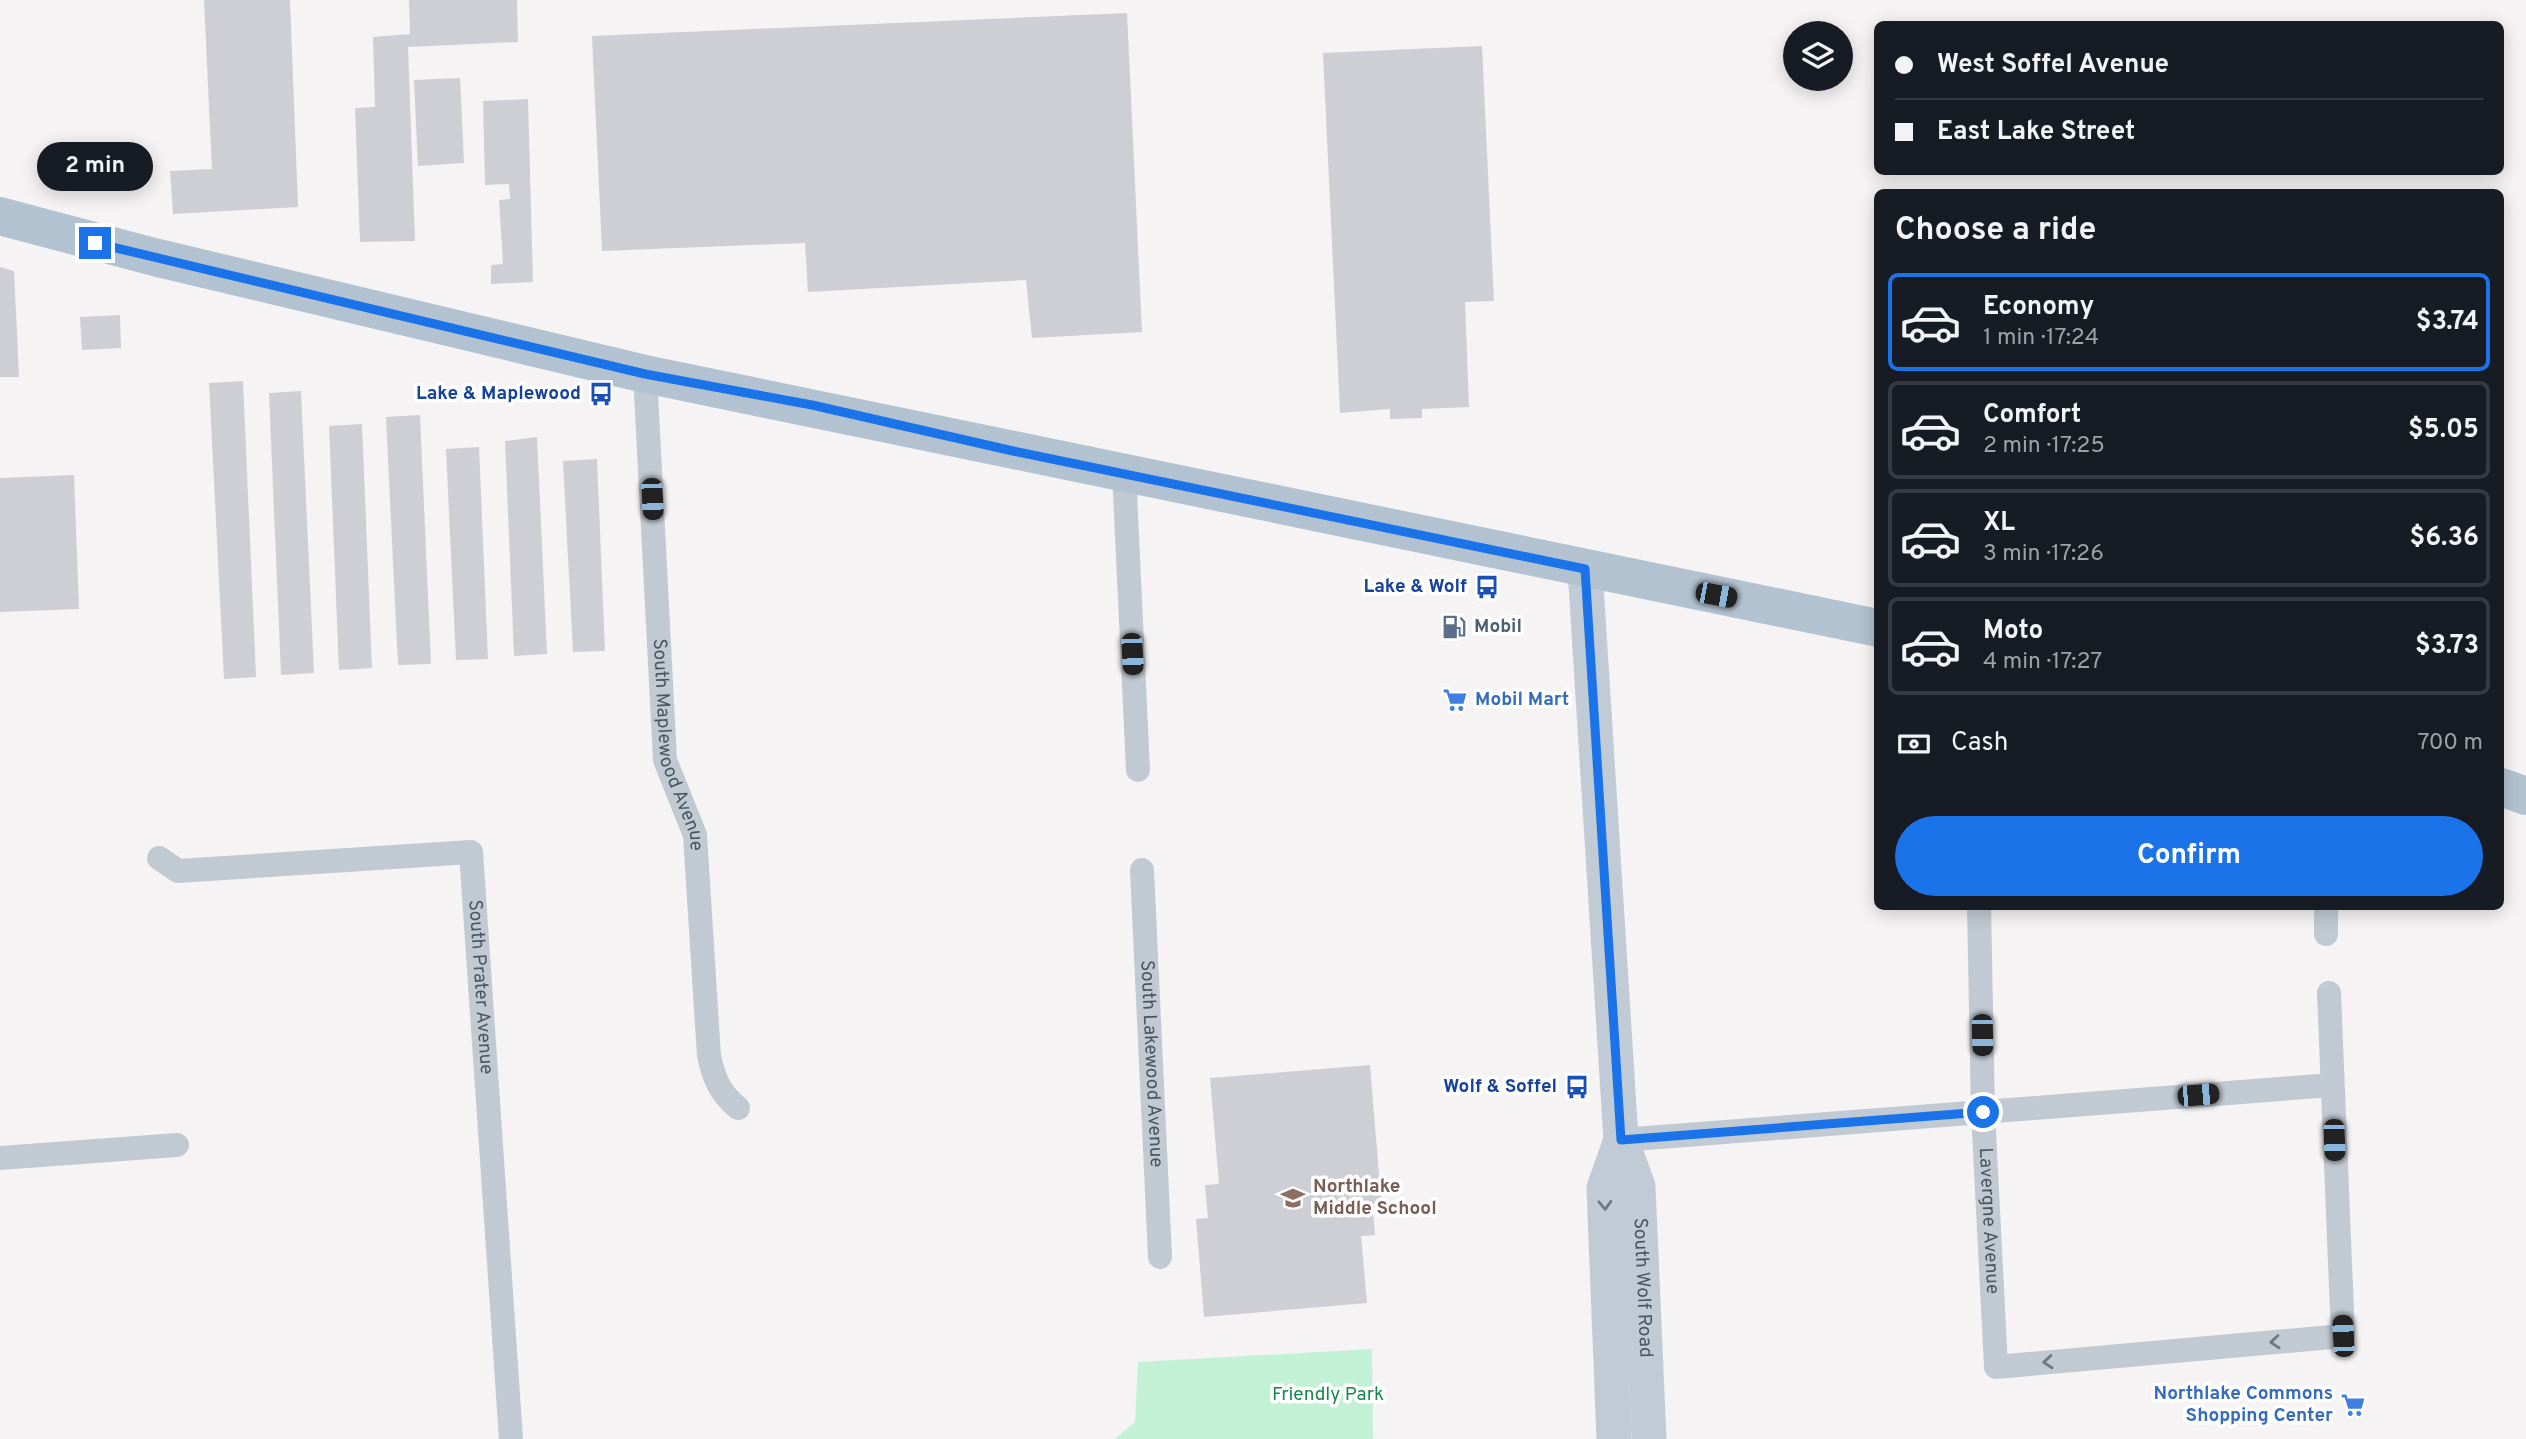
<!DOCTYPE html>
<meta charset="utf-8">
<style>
:root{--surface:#171b24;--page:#20242c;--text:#f1f3f6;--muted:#9ea1a6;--line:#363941;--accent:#1a73e8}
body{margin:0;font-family:Overpass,sans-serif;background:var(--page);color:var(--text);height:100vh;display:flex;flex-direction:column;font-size:26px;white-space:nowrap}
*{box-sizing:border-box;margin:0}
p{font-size:23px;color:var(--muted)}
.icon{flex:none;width:38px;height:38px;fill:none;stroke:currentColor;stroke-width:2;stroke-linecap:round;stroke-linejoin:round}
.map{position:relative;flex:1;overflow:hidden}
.sheet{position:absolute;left:1874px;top:189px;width:630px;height:721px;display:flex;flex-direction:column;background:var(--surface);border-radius:10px;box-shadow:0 4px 18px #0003}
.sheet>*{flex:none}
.guide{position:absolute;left:1874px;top:21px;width:630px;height:154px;border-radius:10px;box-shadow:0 4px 18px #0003;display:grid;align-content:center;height:154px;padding:0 21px;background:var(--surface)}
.controls{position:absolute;left:1783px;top:21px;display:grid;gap:14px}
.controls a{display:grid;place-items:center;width:70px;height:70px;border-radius:50%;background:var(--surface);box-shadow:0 4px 18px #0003;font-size:35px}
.end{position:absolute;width:32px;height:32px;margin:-16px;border:9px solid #1a73e8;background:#fff;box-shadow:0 0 0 4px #fff}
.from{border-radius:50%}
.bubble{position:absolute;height:49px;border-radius:24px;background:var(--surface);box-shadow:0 4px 18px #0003;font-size:23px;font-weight:700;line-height:49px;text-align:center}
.car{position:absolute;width:21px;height:42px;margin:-21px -10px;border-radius:9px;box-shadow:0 0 5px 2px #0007;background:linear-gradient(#222 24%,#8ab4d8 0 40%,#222 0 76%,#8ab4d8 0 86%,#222 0)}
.guide b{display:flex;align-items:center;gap:24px;height:66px;font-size:26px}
.guide b+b{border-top:2px solid var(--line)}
.guide i{width:18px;height:18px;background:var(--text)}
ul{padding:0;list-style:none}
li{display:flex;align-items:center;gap:21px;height:98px;margin:0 14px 10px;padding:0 7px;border:4px solid var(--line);border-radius:10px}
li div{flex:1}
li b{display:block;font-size:26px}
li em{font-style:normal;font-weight:700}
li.on{border-color:var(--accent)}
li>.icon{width:63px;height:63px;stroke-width:1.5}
h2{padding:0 21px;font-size:32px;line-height:84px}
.pay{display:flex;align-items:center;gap:18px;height:77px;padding:0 21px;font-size:26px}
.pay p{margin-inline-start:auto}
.action{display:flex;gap:14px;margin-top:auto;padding:14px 21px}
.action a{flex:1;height:80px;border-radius:42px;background:var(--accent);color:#fff;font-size:28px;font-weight:700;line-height:80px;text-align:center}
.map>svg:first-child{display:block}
.green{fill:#c3f1d5}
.building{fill:#cdcfd5}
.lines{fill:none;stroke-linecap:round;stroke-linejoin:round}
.street{stroke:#c1cad2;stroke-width:24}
.secondary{stroke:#c1cbd6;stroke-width:35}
.primary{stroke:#b3c2d1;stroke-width:38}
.oneway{stroke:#6e7984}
.oneway2{stroke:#6e7983}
.route{stroke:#1a73e8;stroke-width:9}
.labels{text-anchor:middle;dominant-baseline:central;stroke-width:7;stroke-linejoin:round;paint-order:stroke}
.transit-label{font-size:19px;font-weight:bold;fill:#164399;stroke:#fff;text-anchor:end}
.service-label{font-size:19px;font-weight:bold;fill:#4e5e75;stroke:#fff;text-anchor:start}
.shop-label{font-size:19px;font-weight:bold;fill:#366cbe;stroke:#fff;text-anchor:start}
.street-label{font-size:19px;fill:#4a5661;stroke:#fff}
.education-label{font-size:19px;font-weight:bold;fill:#785e54;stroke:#fff;text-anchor:start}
.park-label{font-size:19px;fill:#17864f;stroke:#fff}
</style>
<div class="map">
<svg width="2526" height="1439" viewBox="0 0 2526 1439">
<rect width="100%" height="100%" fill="#f5f3f3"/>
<path class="green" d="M1372 1349 1373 1439H1115L1135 1422 1138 1362Z"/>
<path class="building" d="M204 0H290L298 207 173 214 170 171 212 169Z
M409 0H517L518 42 408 47 415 241 360 242 355 108 375 107 373 37 410 34Z
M1127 13 1142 332 1032 338 1026 280 808 292 805 243 602 251 592 36Z
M1482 46 1494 301 1465 302 1469 407 1422 409V418L1390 419V409L1340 413 1323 53Z
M460 78 464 163 418 166 414 80Z
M528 99 533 282 491 284V265L503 264 499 200 510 199 509 184 485 185 483 101Z
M0 267 14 271 19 377H0Z
M120 315 121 348 82 350 80 317Z
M243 381 256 677 224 679 209 383Z
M301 391 314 673 281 675 269 393Z
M420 415 431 664 398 665 386 417Z
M362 424 372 668 339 670 329 426Z
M537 437 547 654 514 656 505 441Z
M479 447 488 659 456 660 446 449Z
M597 459 605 651 573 652 563 461Z
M74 475 79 609 0 612V478Z
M1370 1065 1382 1211 1373 1212 1375 1235 1361 1236 1367 1303 1204 1317 1196 1219 1208 1218 1205 1185 1219 1184 1210 1078Z"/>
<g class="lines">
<g class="street">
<path id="s1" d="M645 374 665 760 695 835 709 1056C714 1079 720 1093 738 1108"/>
<path d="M1124 472 1138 770"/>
<path id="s2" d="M159 858 178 871 471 852 511 1439"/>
<path id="s3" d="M1142 870 1160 1257"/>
<path id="s4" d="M1979 906 1983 1112 1996 1367 2343 1336 2329 993"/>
<path d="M2326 906V934"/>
<path d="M1621 1140 2332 1085"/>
<path d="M0 1158 177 1145"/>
</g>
<g class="secondary">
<path id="s5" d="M1585 569 1621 1140 1638 1186 1649 1439"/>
<path d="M1614 1439 1604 1188 1621 1140"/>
</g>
<path class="primary" d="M0 216 154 257 645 374 1878 628
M2501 787 2526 796"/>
</g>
<defs><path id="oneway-chevron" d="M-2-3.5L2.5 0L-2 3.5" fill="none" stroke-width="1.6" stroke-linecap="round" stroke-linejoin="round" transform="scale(1.75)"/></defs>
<use class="oneway" href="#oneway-chevron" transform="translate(1605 1205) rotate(88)"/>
<g class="oneway2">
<use href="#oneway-chevron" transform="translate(2275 1342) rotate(175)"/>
<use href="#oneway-chevron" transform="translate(2048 1362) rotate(175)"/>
</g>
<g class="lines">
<path class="route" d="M95 243 645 374 812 405 1013 451 1585 569 1621 1140 1983 1112"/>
</g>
<defs>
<g id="bus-bare" transform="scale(1.89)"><path d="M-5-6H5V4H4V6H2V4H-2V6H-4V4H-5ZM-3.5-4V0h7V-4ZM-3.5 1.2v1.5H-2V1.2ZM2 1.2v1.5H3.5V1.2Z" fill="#1a4fb4" stroke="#fff" stroke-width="2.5" paint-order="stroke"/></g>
<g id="fuel-bare" transform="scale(1.89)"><path d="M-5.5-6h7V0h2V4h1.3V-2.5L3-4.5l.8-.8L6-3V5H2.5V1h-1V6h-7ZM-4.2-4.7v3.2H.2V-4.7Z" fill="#5c6f8a" stroke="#fff" stroke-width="2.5" paint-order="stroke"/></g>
<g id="supermarket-bare" transform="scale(1.89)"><path d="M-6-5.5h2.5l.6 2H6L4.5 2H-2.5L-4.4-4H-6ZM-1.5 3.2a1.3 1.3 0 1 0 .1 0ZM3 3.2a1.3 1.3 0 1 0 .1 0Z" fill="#3f7fe0" stroke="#fff" stroke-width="2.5" paint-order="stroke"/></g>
<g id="school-bare" transform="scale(1.89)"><path d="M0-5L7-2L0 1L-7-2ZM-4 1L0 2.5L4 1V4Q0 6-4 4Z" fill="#8d6e63" stroke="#fff" stroke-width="2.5" paint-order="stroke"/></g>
</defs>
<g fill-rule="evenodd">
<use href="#bus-bare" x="601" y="394"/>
<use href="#bus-bare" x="1487" y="587"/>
<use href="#fuel-bare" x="1454" y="627"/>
<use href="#supermarket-bare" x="1455" y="700"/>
<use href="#bus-bare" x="1577" y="1087"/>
<use href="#school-bare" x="1293" y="1198"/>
<use href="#supermarket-bare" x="2353" y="1405"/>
</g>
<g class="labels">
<g class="transit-label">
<text x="581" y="394">Lake &amp; Maplewood</text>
<text x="1467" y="587">Lake &amp; Wolf</text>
<text x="1557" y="1087">Wolf &amp; Soffel</text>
</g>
<g class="service-label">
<text x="1474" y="627">Mobil</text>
</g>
<g class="shop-label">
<text x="1475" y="700">Mobil Mart</text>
<text x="2333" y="1394" text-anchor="end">Northlake Commons<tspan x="2333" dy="22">Shopping Center</tspan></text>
</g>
<g class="street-label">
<text stroke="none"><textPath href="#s1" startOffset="374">South Maplewood Avenue</textPath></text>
<text stroke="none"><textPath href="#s2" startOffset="452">South Prater Avenue</textPath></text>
<text stroke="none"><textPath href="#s3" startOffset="194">South Lakewood Avenue</textPath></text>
<text stroke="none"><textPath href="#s4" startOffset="315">Lavergne Avenue</textPath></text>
<text stroke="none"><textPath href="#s5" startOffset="723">South Wolf Road</textPath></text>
</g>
<g class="education-label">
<text x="1313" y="1187">Northlake<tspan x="1313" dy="22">Middle School</tspan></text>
</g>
<g class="park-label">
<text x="1328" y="1395">Friendly Park</text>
</g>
</g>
</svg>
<div class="controls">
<a><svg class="icon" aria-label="layers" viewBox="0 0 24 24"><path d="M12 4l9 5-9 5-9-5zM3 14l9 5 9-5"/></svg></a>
</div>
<i class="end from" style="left:1983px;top:1112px"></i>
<i class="end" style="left:95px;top:243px"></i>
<div class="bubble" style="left:37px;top:142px;width:116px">2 min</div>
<i class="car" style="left:652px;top:499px;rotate:177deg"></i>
<i class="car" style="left:1716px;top:595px;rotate:101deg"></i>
<i class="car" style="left:1132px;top:654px;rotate:177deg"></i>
<i class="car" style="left:1982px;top:1035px;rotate:179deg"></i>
<i class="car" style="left:2198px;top:1095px;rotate:85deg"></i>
<i class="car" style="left:2334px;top:1140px;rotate:178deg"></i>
<i class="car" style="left:2343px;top:1336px;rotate:357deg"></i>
<div class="guide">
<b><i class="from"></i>West Soffel Avenue</b>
<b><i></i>East Lake Street</b>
</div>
<section class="sheet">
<h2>Choose a ride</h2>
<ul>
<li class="on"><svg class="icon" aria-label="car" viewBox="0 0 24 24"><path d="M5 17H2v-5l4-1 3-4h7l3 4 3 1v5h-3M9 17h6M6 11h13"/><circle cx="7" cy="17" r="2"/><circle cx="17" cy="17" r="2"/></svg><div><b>Economy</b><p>1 min · 17:24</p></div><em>$3.74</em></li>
<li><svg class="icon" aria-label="car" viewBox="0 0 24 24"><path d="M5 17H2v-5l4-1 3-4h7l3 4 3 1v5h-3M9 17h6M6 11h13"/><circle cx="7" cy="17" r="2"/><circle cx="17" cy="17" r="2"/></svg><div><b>Comfort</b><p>2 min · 17:25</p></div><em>$5.05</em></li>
<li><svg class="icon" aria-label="car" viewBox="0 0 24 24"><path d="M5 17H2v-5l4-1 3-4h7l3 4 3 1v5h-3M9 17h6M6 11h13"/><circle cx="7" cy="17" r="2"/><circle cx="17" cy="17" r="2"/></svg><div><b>XL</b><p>3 min · 17:26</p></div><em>$6.36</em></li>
<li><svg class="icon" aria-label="car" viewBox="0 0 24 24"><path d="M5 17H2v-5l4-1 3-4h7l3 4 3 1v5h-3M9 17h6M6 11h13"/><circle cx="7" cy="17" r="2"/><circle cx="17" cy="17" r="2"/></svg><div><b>Moto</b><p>4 min · 17:27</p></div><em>$3.73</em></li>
</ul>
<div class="pay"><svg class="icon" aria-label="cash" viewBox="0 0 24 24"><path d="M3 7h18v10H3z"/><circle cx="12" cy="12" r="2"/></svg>Cash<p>700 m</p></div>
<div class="action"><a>Confirm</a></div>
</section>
</div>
